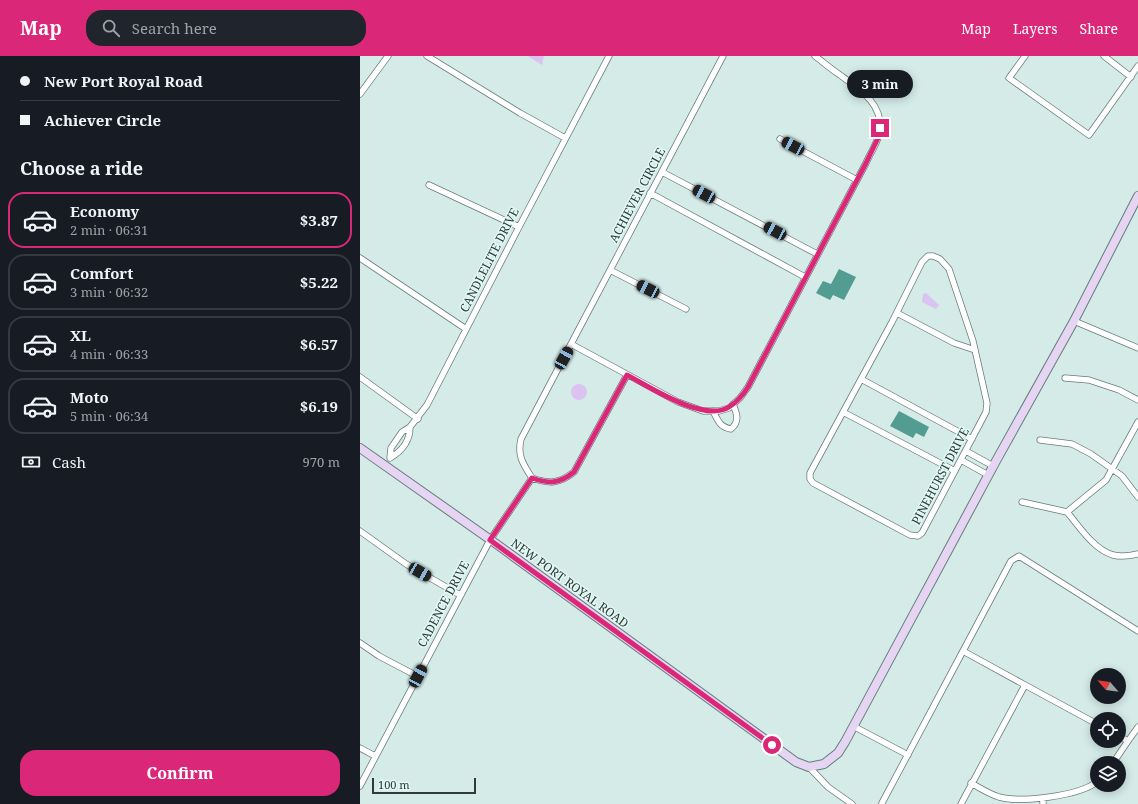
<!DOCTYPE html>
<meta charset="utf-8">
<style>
:root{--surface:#171b24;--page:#20242c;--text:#f1f3f6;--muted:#9ea1a6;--line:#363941;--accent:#db2777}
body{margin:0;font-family:"Noto Serif",serif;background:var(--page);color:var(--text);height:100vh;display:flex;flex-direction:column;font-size:15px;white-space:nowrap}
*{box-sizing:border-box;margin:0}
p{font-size:13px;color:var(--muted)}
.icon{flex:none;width:22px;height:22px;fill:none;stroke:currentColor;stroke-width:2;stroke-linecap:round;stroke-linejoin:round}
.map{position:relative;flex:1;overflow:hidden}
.sheet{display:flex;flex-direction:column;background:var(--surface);width:360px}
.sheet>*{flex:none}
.guide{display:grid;align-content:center;height:88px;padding:0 20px;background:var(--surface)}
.needle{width:26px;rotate:298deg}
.buttons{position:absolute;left:730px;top:612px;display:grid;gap:8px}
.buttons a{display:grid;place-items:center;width:36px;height:36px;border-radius:50%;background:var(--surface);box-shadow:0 2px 10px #0003;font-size:20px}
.scale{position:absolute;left:12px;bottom:10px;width:104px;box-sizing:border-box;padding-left:4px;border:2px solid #313a38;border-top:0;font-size:11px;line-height:14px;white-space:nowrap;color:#313a38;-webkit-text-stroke:3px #e1f9f5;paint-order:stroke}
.end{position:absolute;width:18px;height:18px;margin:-9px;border:5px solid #db2777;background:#fff;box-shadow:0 0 0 2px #fff}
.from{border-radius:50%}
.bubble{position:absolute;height:28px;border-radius:14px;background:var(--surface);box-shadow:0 2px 10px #0003;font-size:13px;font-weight:700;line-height:28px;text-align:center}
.car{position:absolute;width:12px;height:24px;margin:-12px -6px;border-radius:5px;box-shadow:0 0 3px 1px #0007;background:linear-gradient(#222 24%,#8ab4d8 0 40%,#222 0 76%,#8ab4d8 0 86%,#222 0)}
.guide b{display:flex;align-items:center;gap:14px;height:38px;font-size:15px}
.guide b+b{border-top:1px solid var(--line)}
.guide i{width:10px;height:10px;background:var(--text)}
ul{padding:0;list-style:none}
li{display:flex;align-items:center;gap:12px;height:56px;margin:0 8px 6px;padding:0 12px;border:2px solid var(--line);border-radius:16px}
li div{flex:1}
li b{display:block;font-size:15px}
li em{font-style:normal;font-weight:700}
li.selected{border-color:var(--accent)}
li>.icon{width:36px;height:36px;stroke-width:1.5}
h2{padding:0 20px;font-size:18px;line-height:48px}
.pay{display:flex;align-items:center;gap:10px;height:44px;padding:0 20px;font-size:15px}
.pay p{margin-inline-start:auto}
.button{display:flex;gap:8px;margin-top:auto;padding:8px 20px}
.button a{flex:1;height:46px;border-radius:16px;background:var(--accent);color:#fff;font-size:16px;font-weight:700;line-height:46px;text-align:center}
header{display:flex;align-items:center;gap:24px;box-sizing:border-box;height:56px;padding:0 20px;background:var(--accent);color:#fff}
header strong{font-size:19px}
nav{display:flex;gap:22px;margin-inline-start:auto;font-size:14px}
.search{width:280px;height:36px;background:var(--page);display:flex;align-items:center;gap:10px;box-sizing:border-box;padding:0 14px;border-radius:16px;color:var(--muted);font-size:15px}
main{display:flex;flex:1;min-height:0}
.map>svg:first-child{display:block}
.green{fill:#dac3f0}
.water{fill:#539c92}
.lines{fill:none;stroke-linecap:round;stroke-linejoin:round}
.street-casing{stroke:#677c79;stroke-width:7}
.secondary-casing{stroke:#677c79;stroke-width:10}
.street{stroke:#fff;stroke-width:5.5}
.secondary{stroke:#e5d4f2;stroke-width:8}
.route{stroke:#db2777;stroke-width:5}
.labels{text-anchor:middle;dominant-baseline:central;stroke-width:3;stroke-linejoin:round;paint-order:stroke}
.street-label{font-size:12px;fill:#313a38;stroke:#e1f9f5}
</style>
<header>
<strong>Map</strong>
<div class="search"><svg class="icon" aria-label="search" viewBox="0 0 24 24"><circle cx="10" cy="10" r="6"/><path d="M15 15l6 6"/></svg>Search here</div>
<nav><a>Map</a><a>Layers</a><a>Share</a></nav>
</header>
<main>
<section class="sheet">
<div class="guide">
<b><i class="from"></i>New Port Royal Road</b>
<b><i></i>Achiever Circle</b>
</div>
<h2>Choose a ride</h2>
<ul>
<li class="selected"><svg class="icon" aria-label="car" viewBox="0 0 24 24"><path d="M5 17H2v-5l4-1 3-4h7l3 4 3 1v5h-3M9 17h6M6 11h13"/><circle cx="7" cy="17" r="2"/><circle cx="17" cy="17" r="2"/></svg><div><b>Economy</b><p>2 min · 06:31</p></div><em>$3.87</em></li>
<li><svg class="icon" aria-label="car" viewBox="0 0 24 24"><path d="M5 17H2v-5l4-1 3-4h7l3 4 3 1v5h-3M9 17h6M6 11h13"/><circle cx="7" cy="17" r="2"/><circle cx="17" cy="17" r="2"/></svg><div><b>Comfort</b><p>3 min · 06:32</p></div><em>$5.22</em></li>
<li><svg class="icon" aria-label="car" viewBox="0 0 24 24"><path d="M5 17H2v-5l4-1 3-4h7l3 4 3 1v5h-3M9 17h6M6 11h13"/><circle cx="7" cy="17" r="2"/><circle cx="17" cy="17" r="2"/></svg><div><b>XL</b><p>4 min · 06:33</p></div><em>$6.57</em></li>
<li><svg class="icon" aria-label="car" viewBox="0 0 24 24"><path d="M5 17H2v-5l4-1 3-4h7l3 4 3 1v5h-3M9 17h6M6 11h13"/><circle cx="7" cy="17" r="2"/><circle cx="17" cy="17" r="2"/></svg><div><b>Moto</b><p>5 min · 06:34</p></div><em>$6.19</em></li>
</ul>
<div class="pay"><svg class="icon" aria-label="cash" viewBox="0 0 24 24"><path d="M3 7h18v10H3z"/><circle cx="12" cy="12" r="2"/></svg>Cash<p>970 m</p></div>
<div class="button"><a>Confirm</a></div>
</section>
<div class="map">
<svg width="778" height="748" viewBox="0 0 778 748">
<rect width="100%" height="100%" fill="#d4ebe7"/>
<path class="green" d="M168 0H184L182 9Z
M566 237 579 249 576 253 562 246 563 238Z
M211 336a8 8 0 1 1 16 0a8 8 0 1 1-16 0Z"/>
<path class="water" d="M479 213 496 221 484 244 473 239 470 244 456 237 463 225 471 228Z
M539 355 569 371 564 381 556 377 553 382 530 370Z"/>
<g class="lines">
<g class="street-casing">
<path id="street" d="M67 0 160 57 205 82
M363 0 211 288 318 346 343 355H359L369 352 380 342 388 331 506 107C510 98 516 89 519 79 526 50 500 33 480 19 471 13 463 6 455 0
M665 0 649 22 729 79 778 10
M744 0 771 21
M0 38 28 0
M420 83 497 124
M302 116 457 198
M69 129 159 171
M290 137 445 221
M568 200H573L580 203 589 213 613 285 627 347 626 356 562 477 558 480 550 479 453 427 450 423V417L532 266 562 206Z
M0 202 106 273
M250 214 326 253
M537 257 594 287 615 294
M714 265 778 292
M0 321 58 363
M705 322 729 324 759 334 778 344
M501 323 612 383
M353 355C358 365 360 371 371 373 380 365 377 358 373 348
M483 356 595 415
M50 371C50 385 42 395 30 402L31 392 42 376 50 371 67 349 159 171 249 0
M680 384 712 388 731 398 762 420 778 441
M606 395 633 410
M601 404 628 419
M172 422C189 428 199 428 214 416L267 319
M662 446 707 456
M707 456 746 424 778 366
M707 456C719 470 734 494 753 499 761 501 770 500 778 498
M0 475 46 508 100 539
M0 587 19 600 57 620
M603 595 651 505 659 500 778 575
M665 629 737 668
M493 670 548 699
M768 685 778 671
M0 692 15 700
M753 707 768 685 759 680
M449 711 468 731 492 748
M611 727C620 732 629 738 639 741 662 747 718 740 737 726
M0 730 130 484 172 422C163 408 157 400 161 383L211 288
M683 742V748
M522 747 603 595 665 629 601 748"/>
</g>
<g class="secondary-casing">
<path id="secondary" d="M0 392 135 487 436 706 449 711 464 708 478 697 485 686 636 405 714 265 778 140"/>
</g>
<use href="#street" class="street"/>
<use href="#secondary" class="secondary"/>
</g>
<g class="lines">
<path class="route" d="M412 689 130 484 172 422C189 428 199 428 214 416L267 319C290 331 344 367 369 351 377 346 383 339 388 331L506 107 519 80 520 72"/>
</g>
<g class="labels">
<g class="street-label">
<text transform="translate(277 139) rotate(-62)">ACHIEVER CIRCLE</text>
<text transform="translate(129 204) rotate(-63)">CANDLELITE DRIVE</text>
<text transform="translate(580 420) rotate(-62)">PINEHURST DRIVE</text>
<text transform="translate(210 527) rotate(36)">NEW PORT ROYAL ROAD</text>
<text transform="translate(83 548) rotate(-62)">CADENCE DRIVE</text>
</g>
</g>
</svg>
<div class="buttons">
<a><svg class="needle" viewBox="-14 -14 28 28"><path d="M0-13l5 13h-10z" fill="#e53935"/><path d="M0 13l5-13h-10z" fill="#9ea1a6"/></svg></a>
<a><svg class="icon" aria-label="locate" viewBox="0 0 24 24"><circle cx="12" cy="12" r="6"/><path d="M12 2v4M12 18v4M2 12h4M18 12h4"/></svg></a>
<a><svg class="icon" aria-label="layers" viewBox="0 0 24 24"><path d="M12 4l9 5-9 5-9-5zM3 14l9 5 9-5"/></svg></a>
</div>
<div class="scale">100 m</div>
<i class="end from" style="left:412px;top:689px"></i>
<i class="end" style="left:520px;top:72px"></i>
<div class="bubble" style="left:487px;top:14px;width:66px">3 min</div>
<i class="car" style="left:433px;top:90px;rotate:298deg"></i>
<i class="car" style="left:344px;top:138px;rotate:298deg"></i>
<i class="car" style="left:415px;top:175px;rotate:298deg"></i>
<i class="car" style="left:288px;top:233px;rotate:297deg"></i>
<i class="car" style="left:204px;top:302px;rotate:29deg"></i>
<i class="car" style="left:60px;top:516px;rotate:120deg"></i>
<i class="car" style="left:58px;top:620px;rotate:28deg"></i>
</div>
</main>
